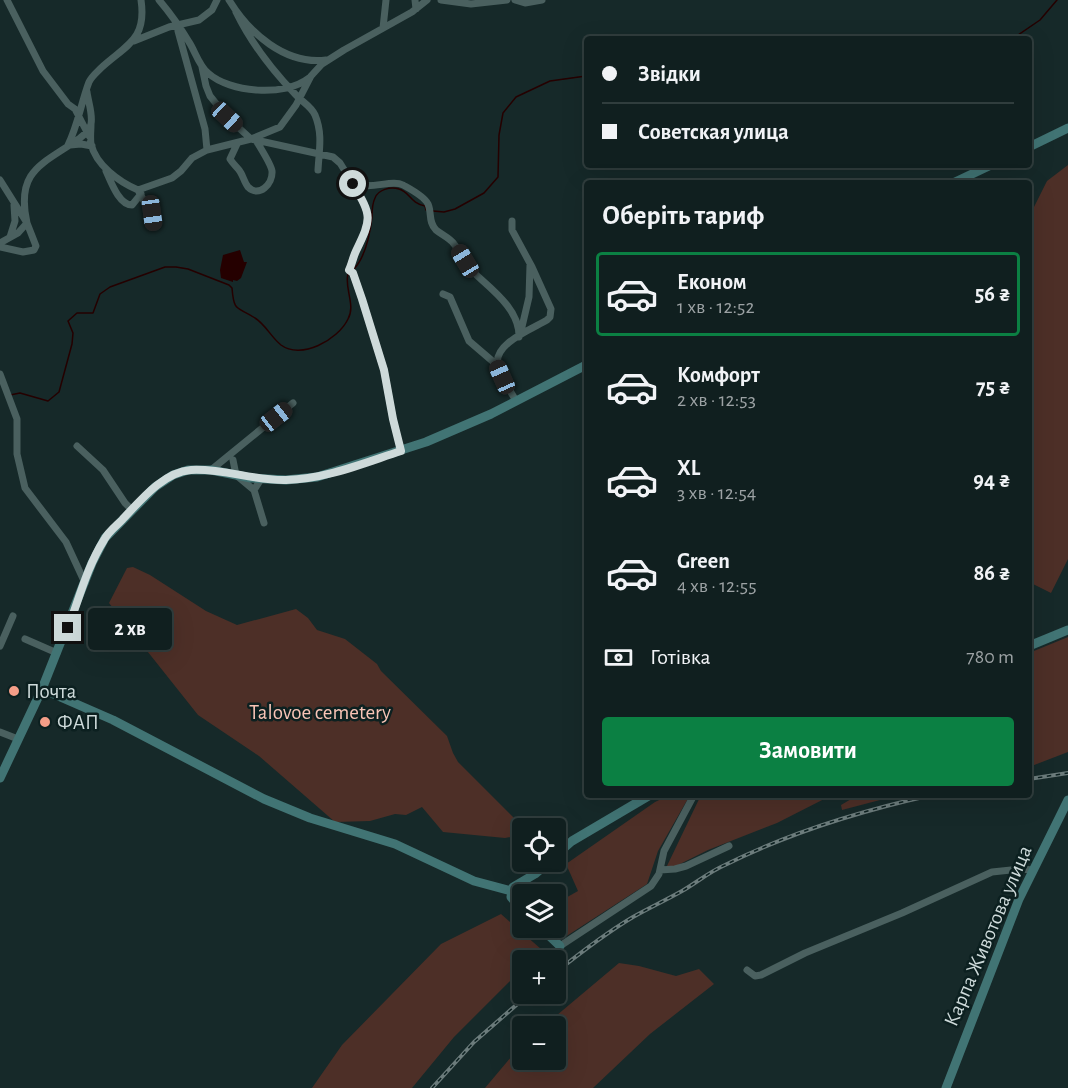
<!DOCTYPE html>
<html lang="uk">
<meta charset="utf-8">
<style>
:root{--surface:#101f1f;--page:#192728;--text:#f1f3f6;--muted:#9ca2a4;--line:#303d3d;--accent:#0b8043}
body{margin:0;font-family:"Alegreya Sans",sans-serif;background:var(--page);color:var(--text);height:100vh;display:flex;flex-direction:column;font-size:22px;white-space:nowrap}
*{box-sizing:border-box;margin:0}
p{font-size:20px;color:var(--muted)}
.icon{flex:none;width:33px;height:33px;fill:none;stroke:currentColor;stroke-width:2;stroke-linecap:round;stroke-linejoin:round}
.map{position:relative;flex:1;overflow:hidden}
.panel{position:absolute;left:584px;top:180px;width:448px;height:618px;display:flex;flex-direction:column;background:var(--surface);border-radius:6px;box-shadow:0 6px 24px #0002,0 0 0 2px var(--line)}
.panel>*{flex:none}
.guide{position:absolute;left:584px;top:36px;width:448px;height:132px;border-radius:6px;box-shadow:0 6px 24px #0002,0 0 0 2px var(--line);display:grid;align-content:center;height:132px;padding:0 18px;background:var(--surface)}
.fabs{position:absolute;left:512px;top:818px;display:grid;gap:12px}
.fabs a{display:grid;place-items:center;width:54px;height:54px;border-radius:6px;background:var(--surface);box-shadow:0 6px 24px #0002,0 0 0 2px var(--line);font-size:30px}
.end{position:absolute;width:27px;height:27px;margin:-14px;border:8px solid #cedada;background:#111;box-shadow:0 0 0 3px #111}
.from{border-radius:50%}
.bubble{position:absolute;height:42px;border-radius:6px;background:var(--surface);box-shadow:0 6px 24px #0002,0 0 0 2px var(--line);font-size:20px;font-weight:700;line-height:42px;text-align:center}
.car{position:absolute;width:18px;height:36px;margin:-18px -9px;border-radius:8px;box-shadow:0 0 4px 2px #0007;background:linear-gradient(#222 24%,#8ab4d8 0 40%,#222 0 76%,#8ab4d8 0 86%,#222 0)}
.guide b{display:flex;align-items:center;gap:21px;height:57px;font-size:22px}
.guide b+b{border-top:2px solid var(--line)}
.guide i{width:15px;height:15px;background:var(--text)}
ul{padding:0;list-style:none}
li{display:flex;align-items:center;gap:18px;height:84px;margin:0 12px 9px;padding:0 6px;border:3px solid transparent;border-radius:6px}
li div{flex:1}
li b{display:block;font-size:22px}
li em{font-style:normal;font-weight:700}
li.selected{border-color:var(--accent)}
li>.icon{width:54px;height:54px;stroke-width:1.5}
h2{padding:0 18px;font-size:27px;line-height:72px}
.pay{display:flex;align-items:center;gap:15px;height:66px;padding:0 18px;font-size:22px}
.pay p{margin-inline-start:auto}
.action{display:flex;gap:12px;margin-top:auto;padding:12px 18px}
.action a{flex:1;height:69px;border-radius:6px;background:var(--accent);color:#fff;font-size:24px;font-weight:700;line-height:69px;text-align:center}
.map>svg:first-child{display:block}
.green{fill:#4d2f27}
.water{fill:#250000}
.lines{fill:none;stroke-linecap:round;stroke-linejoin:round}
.stream{stroke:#250000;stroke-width:1.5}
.street{stroke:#4a605f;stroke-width:7}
.secondary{stroke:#417474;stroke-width:9}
.rail-casing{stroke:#6c7c7c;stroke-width:4}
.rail{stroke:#0c2020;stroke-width:1.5;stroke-dasharray:4.5;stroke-linecap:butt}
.route{stroke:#cedada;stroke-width:8}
.poi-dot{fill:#f49e88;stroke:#0c2020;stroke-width:2}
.labels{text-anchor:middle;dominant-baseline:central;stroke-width:5;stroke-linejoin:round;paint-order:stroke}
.poi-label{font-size:21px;fill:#cedada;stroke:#0c2020;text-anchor:start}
.park-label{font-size:21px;fill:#f8c4b6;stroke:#0c2020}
.street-label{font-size:21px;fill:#cedada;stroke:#0c2020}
</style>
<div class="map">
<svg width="1068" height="1088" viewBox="0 0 1068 1088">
<rect width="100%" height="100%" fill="#162929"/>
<path class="green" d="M1068 165V559L1051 593 1029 582V217L1047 181Z
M133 567 150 575 206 611 237 625 296 609 308 618 317 630 345 639 377 664 381 671 447 736 453 753 458 762 524 828H522V835L505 838 443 832 422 807 406 815 395 814 370 821 335 822 259 756 198 715 109 603 127 568Z
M1068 637V752L1029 767V653Z
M670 795H690L658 851 647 884 562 939 548 927H555V904L578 891 566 864 655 802Z
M701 795H832L777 823 708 850 676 866 666 868Z
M858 795H899L842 810 841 805Z
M501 914 541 949 531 960H522V969L454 1037 412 1088H312L342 1045 441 944Z
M619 963 639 966 676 976 699 969 714 984 650 1034 593 1088H485L522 1044V1059H555V1026H544Z"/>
<path class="water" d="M240 250 244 262H247L241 278 237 281 233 280V282L221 278 220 270 223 255Z"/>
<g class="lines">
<path class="stream" d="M1012 39 1040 20 1057 0
M433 211 444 212 455 209 484 193 498 177 499 135 503 113 516 97 550 81 586 76
M354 269C366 256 370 234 372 217 372 211 372 204 375 198 378 190 390 186 399 189 410 192 410 203 425 206L426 210H428
M10 395 20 393 48 401 59 392 72 344 73 333 68 321 77 313H93L100 294 110 287 165 267H176L188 269 229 285 232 288C234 313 237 306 255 318 265 324 271 337 281 345 301 360 338 340 348 319 356 305 344 288 348 274"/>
<path class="street" d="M7 0 43 71 68 104 75 109 89 136
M159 0C170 13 180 27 189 42 195 51 199 66 208 73 230 93 285 97 309 78
M229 0C249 33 285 65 326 60
M415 0 416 9
M441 0 471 4 507 0
M515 0 525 3 542 0
M236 12C251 43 272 70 296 95 302 102 311 106 315 115 323 134 319 151 318 170
M383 28 386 0
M178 31 205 129 207 150
M134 41 169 27 199 20 212 10 217 0
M202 67 206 86 210 96 227 117 251 139 333 157 340 163 353 184C372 190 392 179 403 185 410 189 424 196 428 204 432 213 428 222 436 230 442 235 450 238 454 244 461 252 465 263 472 271 490 288 520 309 519 337
M91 124C91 131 90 137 91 144 96 165 119 182 138 190L172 178 181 171 192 158 207 150 251 139 280 127 296 105 311 76 322 64 344 50 412 12 427 0
M237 144 230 159C233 164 236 166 239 170 243 175 244 182 248 187 259 198 273 184 272 171 271 164 261 149 257 142
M68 145C78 125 81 103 89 82 91 77 97 72 101 68 126 45 147 40 141 0
M70 145 81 144 92 146
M106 171C111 182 119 205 132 205L141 194
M0 180 27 223 36 246 34 250 23 252 0 247
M353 184C372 216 372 219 356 251 353 257 352 264 349 270L353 273 362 299 384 370 393 419 401 451
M139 192 151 213 153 227
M512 221V230L532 267 551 309 550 317 547 320C532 329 492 344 498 366 501 378 510 390 516 401
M10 237 15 221 14 205
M0 243 18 233 27 223C15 169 44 164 80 138 85 134 90 130 91 124 93 114 88 101 87 92
M443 294 450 297 469 341 497 365
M521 331 529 297 530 265
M0 374 17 419V454L25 488 66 542 85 583
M77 446 103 470 125 503 132 510
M233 460 236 475 254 490
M211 470 293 403
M261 479 254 490 264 523
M25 639 57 653
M0 646 13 616
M0 732 18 739
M660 870 675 869 686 866 729 846
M560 946 651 886 659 874 664 851 694 795
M747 970 755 976 761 975 805 953 902 913 992 872 1021 869 1033 870"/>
<path class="secondary" d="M1029 147 1068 128
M953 183 991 165
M1029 646 1068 630
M42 689 113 720 264 799 310 818 395 844 474 881 511 891
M0 778 42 689 92 563 105 538 155 487 173 475 188 470H211L251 478 286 480 317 477 426 442 491 414 586 365
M555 856 572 841 650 795
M522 910 511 897 513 887 535 874 550 861
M540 927 560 946
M946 1088 1019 899 1068 800"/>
<g class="rail-casing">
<path id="rail" d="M1029 779 1068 773
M555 973C580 953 606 933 633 917 649 908 666 900 682 891 696 883 709 872 725 865 791 832 860 811 932 795
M432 1088 474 1042 530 993"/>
</g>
<use href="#rail" class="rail"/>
</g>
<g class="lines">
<path class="route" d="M68 628C79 599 87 567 104 540 108 532 116 526 122 520 140 501 163 472 191 470 223 468 254 481 286 480 326 479 364 463 401 451L393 419 384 370 362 299 353 273 349 270C352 264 353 257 356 251 372 218 372 216 353 184"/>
</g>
<g class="poi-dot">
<circle cx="14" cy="691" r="6"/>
<circle cx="45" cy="722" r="6"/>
</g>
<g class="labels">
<g class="poi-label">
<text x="26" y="691">Почта</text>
<text x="57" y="722">ФАП</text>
</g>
<g class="park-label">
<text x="320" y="712">Talovoe cemetery</text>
</g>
<g class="street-label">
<text transform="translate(988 936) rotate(-67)">Карпа Животова улица</text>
</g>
</g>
</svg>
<div class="fabs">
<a><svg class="icon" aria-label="locate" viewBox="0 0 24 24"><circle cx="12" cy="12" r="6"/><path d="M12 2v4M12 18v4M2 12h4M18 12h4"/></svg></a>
<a><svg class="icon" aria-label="layers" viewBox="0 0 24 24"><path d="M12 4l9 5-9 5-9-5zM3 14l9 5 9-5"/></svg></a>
<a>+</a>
<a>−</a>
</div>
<i class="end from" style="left:353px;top:184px"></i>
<i class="end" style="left:68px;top:628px"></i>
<div class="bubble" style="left:88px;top:608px;width:84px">2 хв</div>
<i class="car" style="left:227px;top:117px;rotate:133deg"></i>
<i class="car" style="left:152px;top:213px;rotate:172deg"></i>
<i class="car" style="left:465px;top:261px;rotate:329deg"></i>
<i class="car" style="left:502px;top:377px;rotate:336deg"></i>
<i class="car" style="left:276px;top:417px;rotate:52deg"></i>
<div class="guide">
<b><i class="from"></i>Звідки</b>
<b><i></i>Советская улица</b>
</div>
<section class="panel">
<h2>Оберіть тариф</h2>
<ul>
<li class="selected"><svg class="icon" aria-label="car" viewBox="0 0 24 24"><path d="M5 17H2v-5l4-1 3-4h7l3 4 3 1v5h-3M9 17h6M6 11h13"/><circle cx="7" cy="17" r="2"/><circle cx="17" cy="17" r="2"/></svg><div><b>Економ</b><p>1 хв · 12:52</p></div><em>56 ₴</em></li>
<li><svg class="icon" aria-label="car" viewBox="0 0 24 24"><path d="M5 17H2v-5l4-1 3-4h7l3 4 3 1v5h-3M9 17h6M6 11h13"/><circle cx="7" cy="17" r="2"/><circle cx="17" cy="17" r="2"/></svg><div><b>Комфорт</b><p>2 хв · 12:53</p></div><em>75 ₴</em></li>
<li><svg class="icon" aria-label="car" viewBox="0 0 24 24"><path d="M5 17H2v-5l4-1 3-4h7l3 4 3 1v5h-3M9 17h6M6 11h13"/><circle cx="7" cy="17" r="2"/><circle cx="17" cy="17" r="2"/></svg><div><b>XL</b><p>3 хв · 12:54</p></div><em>94 ₴</em></li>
<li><svg class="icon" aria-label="car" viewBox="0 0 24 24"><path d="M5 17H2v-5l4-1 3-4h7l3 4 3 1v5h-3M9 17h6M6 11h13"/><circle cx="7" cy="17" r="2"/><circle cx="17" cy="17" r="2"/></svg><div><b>Green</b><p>4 хв · 12:55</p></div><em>86 ₴</em></li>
</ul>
<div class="pay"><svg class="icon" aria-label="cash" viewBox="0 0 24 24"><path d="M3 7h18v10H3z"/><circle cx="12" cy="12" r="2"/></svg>Готівка<p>780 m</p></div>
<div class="action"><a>Замовити</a></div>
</section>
</div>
